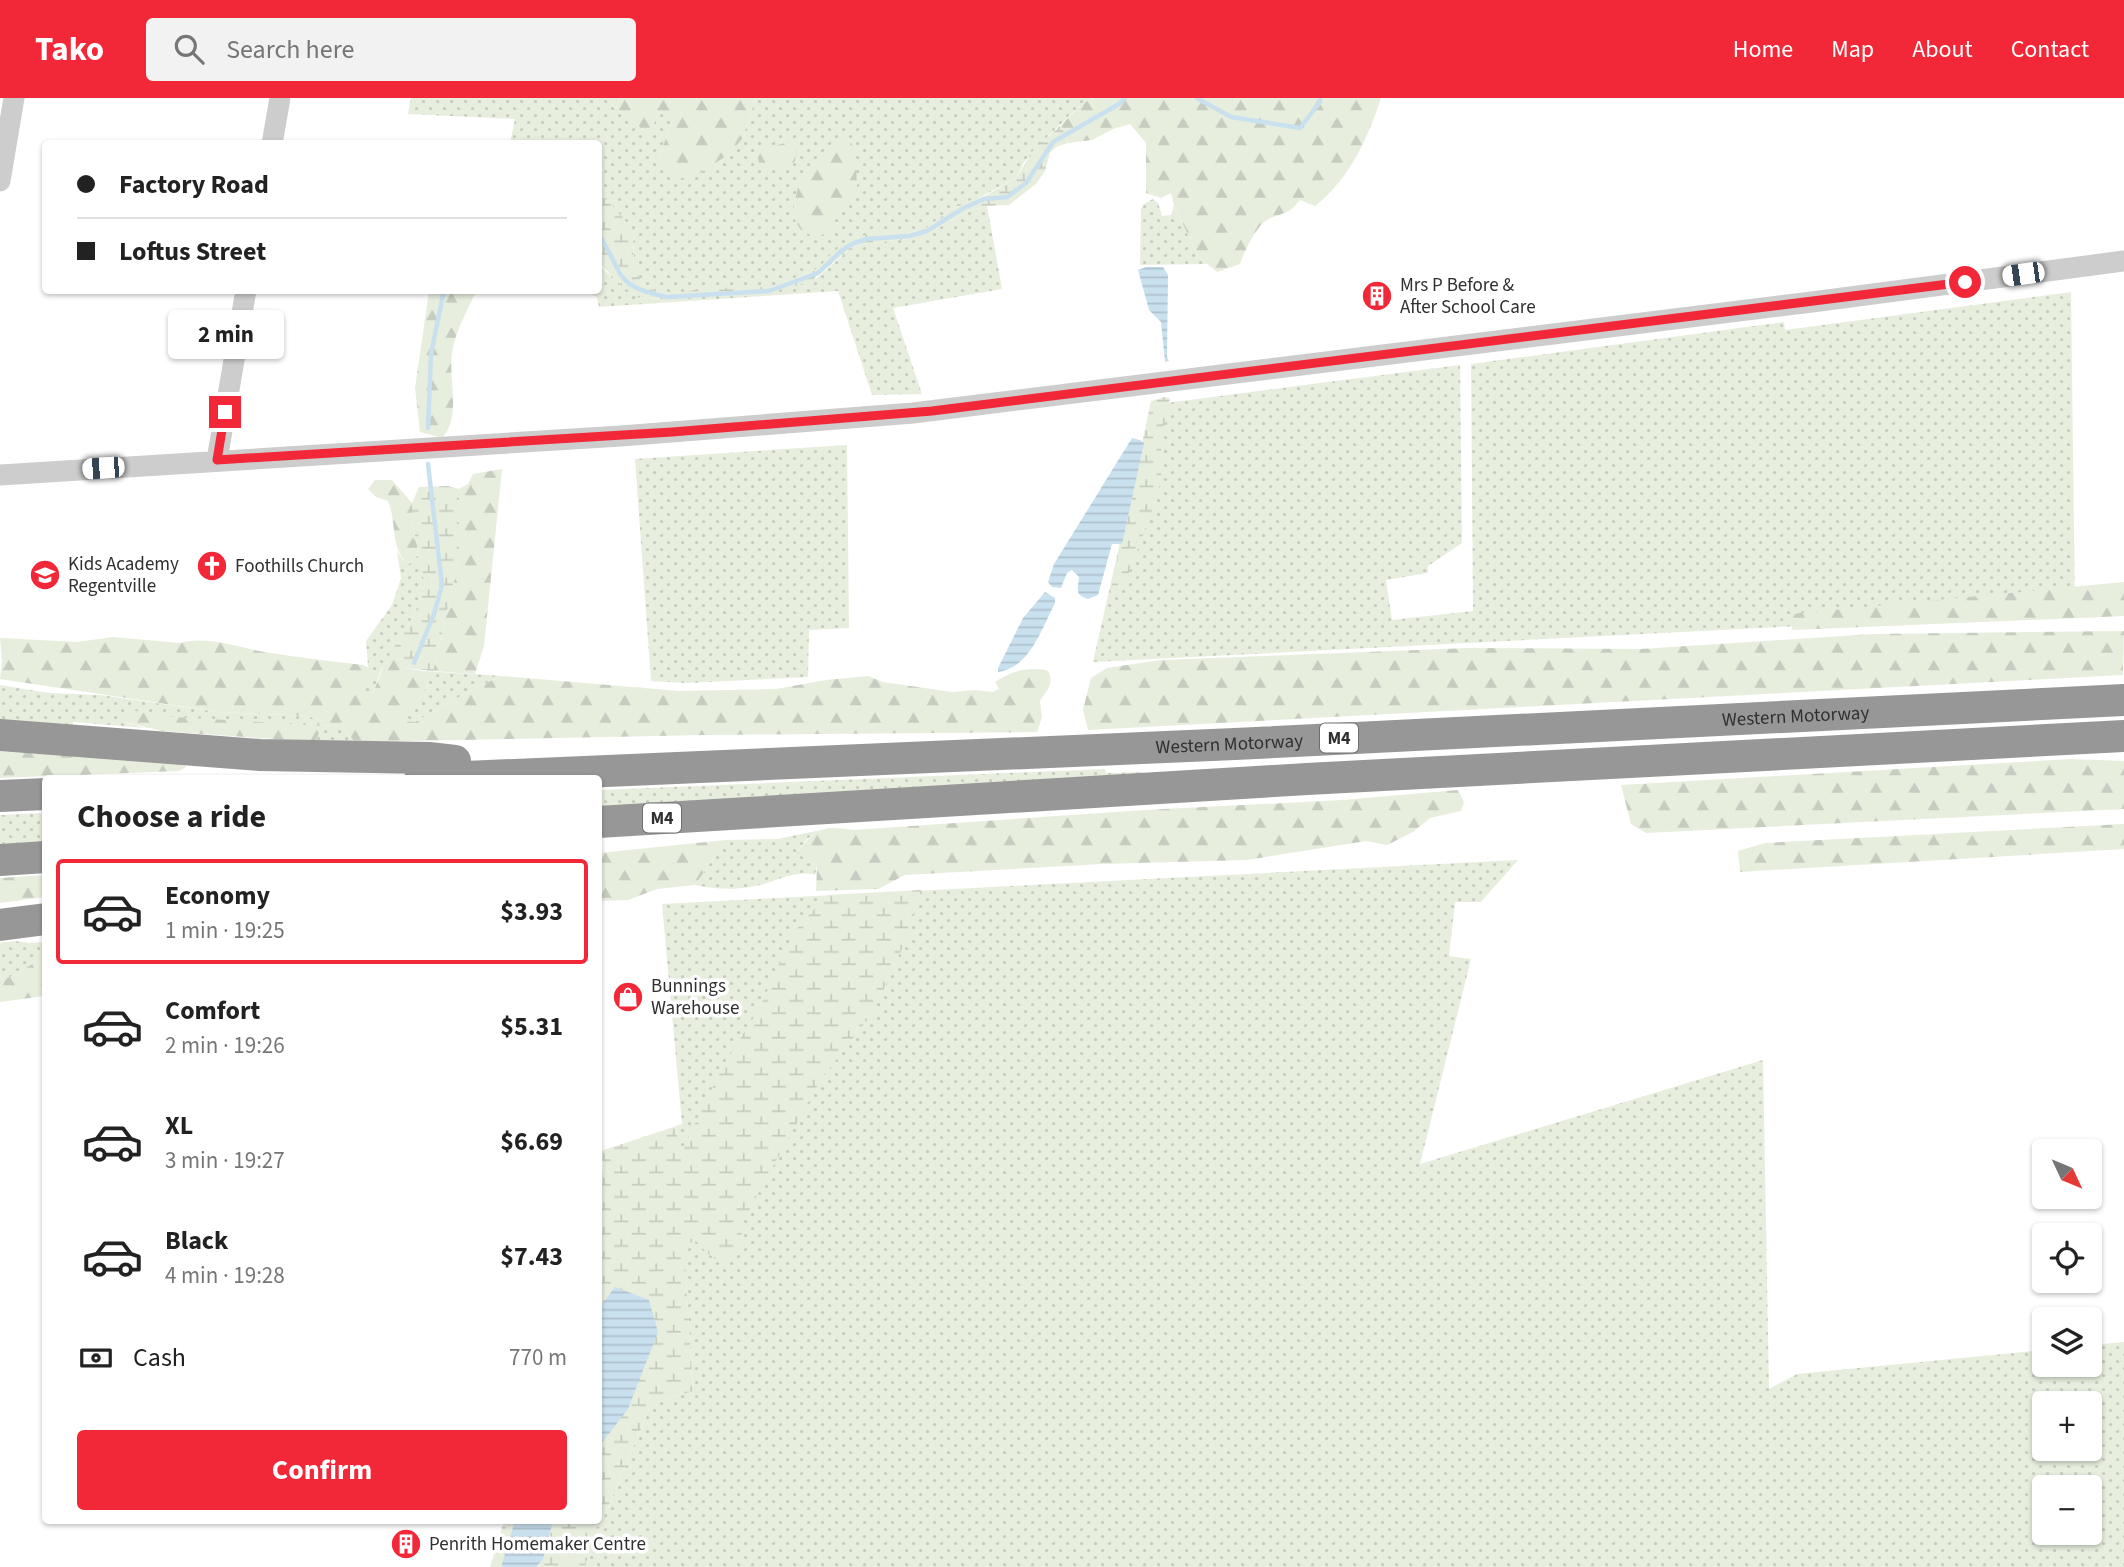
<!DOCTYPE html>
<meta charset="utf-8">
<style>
:root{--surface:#fff;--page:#f2f2f2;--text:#222;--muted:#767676;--line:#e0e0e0;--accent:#f22839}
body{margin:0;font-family:"Source Sans 3",sans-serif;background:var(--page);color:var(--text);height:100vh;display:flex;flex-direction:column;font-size:26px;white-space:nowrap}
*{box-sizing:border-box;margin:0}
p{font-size:23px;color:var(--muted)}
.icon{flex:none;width:38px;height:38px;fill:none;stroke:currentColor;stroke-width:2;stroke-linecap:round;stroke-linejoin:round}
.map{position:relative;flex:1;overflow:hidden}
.side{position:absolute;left:42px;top:677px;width:560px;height:749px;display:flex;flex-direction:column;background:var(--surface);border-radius:7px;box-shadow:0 2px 5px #0004}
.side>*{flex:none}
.hud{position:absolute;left:42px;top:42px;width:560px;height:154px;border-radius:7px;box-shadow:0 2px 5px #0004;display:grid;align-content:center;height:154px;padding:0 35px;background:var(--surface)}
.needle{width:46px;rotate:134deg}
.fabs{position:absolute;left:2032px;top:1041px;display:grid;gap:14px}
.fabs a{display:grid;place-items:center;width:70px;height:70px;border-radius:7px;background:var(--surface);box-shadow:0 2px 5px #0004;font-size:35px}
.end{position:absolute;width:32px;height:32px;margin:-16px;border:9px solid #f22839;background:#fff;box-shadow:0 0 0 4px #fff}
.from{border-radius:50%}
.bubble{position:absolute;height:49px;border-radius:7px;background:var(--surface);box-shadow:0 2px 5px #0004;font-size:23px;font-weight:700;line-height:49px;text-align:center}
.car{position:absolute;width:21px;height:42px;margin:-21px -10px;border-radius:9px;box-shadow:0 0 5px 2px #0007;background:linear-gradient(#fff 24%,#345 0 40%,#fff 0 76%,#345 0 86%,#fff 0)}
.hud b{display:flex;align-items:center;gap:24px;height:66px;font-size:26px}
.hud b+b{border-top:2px solid var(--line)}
.hud i{width:18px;height:18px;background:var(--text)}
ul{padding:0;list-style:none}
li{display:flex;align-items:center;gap:21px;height:105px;margin:0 14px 10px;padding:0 21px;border:4px solid transparent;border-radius:7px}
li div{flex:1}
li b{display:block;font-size:26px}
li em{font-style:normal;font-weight:700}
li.current{border-color:var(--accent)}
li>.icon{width:63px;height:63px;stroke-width:1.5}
h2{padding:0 35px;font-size:32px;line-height:84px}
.pay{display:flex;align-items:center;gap:18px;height:77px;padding:0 35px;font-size:26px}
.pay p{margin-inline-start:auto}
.primary-button{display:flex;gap:14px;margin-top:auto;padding:14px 35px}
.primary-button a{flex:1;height:80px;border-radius:7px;background:var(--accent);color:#fff;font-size:28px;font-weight:700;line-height:80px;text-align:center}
header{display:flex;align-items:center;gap:42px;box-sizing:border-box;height:98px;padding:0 35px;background:var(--accent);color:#fff}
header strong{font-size:33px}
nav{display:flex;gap:38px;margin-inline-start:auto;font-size:24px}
.search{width:490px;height:63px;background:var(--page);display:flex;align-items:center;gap:18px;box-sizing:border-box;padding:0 24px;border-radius:7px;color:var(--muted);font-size:26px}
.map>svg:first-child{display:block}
.grass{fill:url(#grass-dots);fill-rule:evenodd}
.forest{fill:url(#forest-firs)}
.wetland{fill:url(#wetland-marsh)}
.water{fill:url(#water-rules)}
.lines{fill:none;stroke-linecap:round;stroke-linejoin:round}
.stream{stroke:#c9e1ef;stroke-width:4.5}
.minor{stroke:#cdcdcd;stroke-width:21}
.highway{stroke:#979797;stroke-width:32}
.route{stroke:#f22839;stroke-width:9}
.labels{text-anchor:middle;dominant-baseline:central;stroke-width:7;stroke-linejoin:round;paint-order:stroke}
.shield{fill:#fff;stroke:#6e6e6e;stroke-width:2}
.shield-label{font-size:18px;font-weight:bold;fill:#303030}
.poi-label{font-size:19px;fill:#303030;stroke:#fff;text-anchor:start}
.street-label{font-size:19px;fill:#303030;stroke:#fff}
</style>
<header>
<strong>Tako</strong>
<div class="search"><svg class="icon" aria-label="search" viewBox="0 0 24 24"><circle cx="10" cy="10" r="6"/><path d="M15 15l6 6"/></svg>Search here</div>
<nav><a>Home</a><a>Map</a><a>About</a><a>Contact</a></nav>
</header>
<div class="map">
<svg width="2124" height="1469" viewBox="0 0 2124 1469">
<defs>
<pattern id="grass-dots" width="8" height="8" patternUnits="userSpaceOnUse" patternTransform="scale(1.75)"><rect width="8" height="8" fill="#e7eede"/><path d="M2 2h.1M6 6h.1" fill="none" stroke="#c6ccbf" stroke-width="1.8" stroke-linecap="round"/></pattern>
<pattern id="forest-firs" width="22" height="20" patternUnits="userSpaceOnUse" patternTransform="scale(1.75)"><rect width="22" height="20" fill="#e7eede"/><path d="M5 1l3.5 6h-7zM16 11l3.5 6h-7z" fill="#c6ccbf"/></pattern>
<pattern id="wetland-marsh" width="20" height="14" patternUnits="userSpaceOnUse" patternTransform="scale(1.75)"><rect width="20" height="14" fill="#e7eede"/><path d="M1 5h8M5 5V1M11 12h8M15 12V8" fill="none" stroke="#c6ccbf"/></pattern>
<pattern id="water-rules" width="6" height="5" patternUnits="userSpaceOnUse" patternTransform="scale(1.75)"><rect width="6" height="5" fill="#c9e1ef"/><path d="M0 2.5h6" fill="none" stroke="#adc1cd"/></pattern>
</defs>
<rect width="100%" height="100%" fill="#fff"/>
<path class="grass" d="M411 0H604L648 36 660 14 674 19 657 64 742 41 756 0H1095L1083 5 1049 37 1024 64 1016 80 977 101 958 106 925 131 906 135H875L831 156 819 170 773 189 672 197 654 193 642 184 634 170 633 132 608 103 599 98 598 46 510 45 515 21 408 16Z
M1153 101 1158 105 1162 118 1171 117 1174 108 1199 159 1207 166 1140 167 1141 111 1144 106Z
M987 108 1002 191 893 210 922 296 872 297 838 193 599 209 597 199 585 193 598 192 599 165 605 173 642 201 771 194 817 180 853 148 868 145 909 141 929 135 968 113Z
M2071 194 2075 514 1093 564 1151 307 1460 267 1462 445 1428 468V475L1386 482 1392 522 1473 513 1471 266 1784 224 1785 232Z
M847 347 849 530 809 532 808 579 688 585 651 583 635 361Z
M397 453 402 461 409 466 419 456 425 487 414 517 381 572 373 595 362 598 369 580 366 543 392 507 401 480Z
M423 573 502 578 477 589 415 624 405 623 402 615 429 587Z
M0 587 49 595 100 597 219 614 308 618 322 623 319 627 341 628 355 644H315L133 613 124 624 145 630 73 624V628L0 621Z
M1105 671 1106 675 1142 674 1145 679 599 711V692Z
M45 715V744L0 747V717Z
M821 732 807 741 797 755 817 767 815 777C795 771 772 786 750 789 731 792 714 791 695 787L726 742 777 741Z
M1518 762 1481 804H1455L1449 858 1471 861 1420 1066 1763 962 1769 1291 1797 1276 2044 1252V1267H2090V1247L2124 1244V1469H585L589 1454 651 1307 693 1293 676 1028 682 1026 662 806ZM2044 1306H2090V1351H2044ZM2044 1390H2090V1435H2044Z
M15 843 29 845 45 844V862C28 864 17 880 0 882V845Z"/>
<path class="forest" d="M604 0H756L742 41 729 56 690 82 668 76 657 64 674 19 660 14 648 36Z
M1095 0H1381C1368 40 1349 82 1315 108L1300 102C1286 119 1284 113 1267 122 1256 128 1244 155 1240 166L1217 174 1199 159 1174 108 1171 95 1161 100 1146 95V45L1130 26 1113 31 1092 42 1068 45 1061 27 1083 5Z
M846 38 855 51 851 61 856 72 858 98 842 107 829 135 814 139 800 131 792 116C795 106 796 94 800 84 805 69 832 44 846 38Z
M789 44 796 52 795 63 789 69 762 74C758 65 757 59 762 51Z
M429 193H476C468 212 455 233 452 255 448 282 462 318 442 340L420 334 415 290Z
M502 371 484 548 475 576 433 573 459 462V391L468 386 473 376Z
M375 382H392L412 405V423L419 456 409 466C390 454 397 424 388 403L376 399 368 391Z
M2124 484V518L1792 532 1791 516Z
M2124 533 2123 577 1088 632 1083 612 1091 580 1107 570 1160 562 1469 550 1641 551 1873 536Z
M113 539 180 545C210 537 241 551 271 555 301 560 332 563 363 567L369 570V580L363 597 373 595 385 564 396 560 403 570 423 573 429 587 403 615 405 623 415 624 477 589 502 578 679 593 776 591 826 582 868 578 883 584 952 594 975 592 993 594 999 591 995 584C1011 573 1029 568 1048 573 1055 586 1046 593 1040 603L1042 619 1037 634 704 637 355 644 341 628 318 627 322 623 308 618 219 614 0 581 2 562 0 540 77 544Z
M133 613 174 619 312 627 320 633 315 644 162 633 124 624 121 619Z
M0 653 180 661 186 669 179 673 0 680Z
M2072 661 2124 663V711L1646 735 1631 726 1621 687Z
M1458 692 1464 704 1461 713 1430 720 1413 734 1387 747 1366 743 1247 762 1102 766 905 777 878 791 816 793 817 767 797 755C816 730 823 727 853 732L1145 712 1342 702Z
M2124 726V751L1740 774 1738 753 1765 745Z
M726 742 695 787 657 791 628 802 599 803V755Z
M45 777V799L0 805V780Z
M45 862V898L0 904V882C17 880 28 864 45 862Z"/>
<path class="wetland" d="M1061 27 1068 45 1056 49 1050 55 1045 73 1036 86 1009 107 987 108 968 113 929 135 909 141 868 145 853 148 810 184 771 194 642 201 629 195 599 165V98L608 102 633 132 634 170 642 184 654 193 672 197 704 190 773 189 819 170 831 156 849 141 875 135H906L925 131 958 106 985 98 1016 80 1034 51Z
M1165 299 1170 300 1161 340V379L1158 397 1126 483 1114 499 1110 496 1151 303Z
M448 388 459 391V462L433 573 403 570 396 561 385 564 414 517 425 487 412 423V405L419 389Z
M921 792 909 835 874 913 820 983 742 1125 741 1148 720 1164 707 1155 696 1143 684 1146 693 1293 651 1307 589 1454 585 1469H490L504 1423H598V1116L603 1066 601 1053 676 1028 679 1059 723 968 759 911 793 835 827 797Z"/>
<path class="water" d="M1146 169H1163L1168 177 1167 259 1169 263 1165 264 1161 224 1149 212 1138 172Z
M1132 340 1140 342 1144 345 1122 446H1112L1098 497 1088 501C1074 497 1078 491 1079 479L1072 472 1067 475 1061 490 1052 489 1048 484 1054 466Z
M1045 494 1055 500V505C1042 530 1030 570 998 574V570L1023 520Z
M615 1189 649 1202 658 1234 628 1311 600 1347 599 1210Z
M515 1423H553L543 1461 536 1469H501Z"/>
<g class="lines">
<path class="stream" d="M1197 0 1231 19 1300 30 1320 4V0
M598 136C626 176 610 187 667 199L769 193 818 175 841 153 854 145 867 141 910 138 927 133 962 111 984 101 1007 99 1026 85 1053 44 1119 6 1125 0
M428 330 431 256 444 192
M414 565 434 516 442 487 428 366"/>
<path class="minor" d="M272 46 280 0
M0 83 14 0
M217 362 246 192
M0 377 621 338 913 315 1812 204 2124 163"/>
<g class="highway">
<path d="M0 637 260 657 429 660 455 663"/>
<path id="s1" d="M420 681 1235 646 2124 602"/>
<path d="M0 698 46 696"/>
<path d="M598 724 1307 681 2124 638"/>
<path d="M0 762 46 759"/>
<path d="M0 827 46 821"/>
</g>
</g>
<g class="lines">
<path class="route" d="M225 314 217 362 672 334 932 313 1965 184"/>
</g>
<defs>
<g id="building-disc" transform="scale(1.575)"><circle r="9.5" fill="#f22839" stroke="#fff"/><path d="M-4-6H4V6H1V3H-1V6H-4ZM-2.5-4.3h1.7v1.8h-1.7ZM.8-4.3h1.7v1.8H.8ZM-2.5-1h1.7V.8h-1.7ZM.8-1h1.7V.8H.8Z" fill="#fff"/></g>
<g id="church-disc" transform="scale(1.575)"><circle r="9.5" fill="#f22839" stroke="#fff"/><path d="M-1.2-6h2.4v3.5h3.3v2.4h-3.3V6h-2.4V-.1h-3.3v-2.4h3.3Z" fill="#fff"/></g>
<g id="school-disc" transform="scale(1.575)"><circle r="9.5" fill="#f22839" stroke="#fff"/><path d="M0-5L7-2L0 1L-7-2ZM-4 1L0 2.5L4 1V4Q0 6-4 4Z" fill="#fff"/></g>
<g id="shop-disc" transform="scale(1.575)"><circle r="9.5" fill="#f22839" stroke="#fff"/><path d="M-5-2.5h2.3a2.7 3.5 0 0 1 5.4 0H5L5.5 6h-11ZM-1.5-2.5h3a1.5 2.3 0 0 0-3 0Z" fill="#fff"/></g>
</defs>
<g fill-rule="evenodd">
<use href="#building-disc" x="1377" y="198"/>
<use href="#church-disc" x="212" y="468"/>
<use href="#school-disc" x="45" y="477"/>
<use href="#shop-disc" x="628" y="899"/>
<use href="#building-disc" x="406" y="1446"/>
</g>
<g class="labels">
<g class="shield">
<rect x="1320" y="625.5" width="38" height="29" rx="5"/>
<rect x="643" y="705.5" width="38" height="29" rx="5"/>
</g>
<g class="shield-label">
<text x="1339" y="640">M4</text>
<text x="662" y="720">M4</text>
</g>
<g class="poi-label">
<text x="1400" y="187">Mrs P Before &amp;<tspan x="1400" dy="22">After School Care</tspan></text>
<text x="68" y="466">Kids Academy<tspan x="68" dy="22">Regentville</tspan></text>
<text x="235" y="468">Foothills Church</text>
<text x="651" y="888">Bunnings<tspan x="651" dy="22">Warehouse</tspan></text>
<text x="429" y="1446">Penrith Homemaker Centre</text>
</g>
<g class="street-label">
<text stroke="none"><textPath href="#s1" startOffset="1377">Western Motorway</textPath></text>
<text stroke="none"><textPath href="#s1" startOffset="810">Western Motorway</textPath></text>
</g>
</g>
</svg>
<div class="fabs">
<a><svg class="needle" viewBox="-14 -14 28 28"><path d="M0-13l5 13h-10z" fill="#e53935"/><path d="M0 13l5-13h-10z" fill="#767676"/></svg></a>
<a><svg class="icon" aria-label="locate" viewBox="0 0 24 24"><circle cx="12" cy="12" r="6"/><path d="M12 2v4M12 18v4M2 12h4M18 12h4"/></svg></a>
<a><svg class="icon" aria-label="layers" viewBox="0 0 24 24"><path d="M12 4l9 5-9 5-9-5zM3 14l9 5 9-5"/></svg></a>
<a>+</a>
<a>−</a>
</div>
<i class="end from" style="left:1965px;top:184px"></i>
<i class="end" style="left:225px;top:314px"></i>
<div class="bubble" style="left:168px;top:212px;width:116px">2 min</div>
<i class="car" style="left:2023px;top:176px;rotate:262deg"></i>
<i class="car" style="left:103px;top:370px;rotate:266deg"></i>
<div class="hud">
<b><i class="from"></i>Factory Road</b>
<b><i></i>Loftus Street</b>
</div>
<section class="side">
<h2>Choose a ride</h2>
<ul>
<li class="current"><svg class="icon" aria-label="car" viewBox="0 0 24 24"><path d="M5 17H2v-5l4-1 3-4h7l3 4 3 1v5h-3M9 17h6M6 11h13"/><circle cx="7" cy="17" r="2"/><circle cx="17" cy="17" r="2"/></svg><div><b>Economy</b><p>1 min · 19:25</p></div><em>$3.93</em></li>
<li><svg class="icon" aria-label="car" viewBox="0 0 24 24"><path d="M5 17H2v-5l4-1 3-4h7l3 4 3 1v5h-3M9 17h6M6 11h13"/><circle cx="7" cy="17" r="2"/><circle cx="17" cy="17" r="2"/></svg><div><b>Comfort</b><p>2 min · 19:26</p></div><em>$5.31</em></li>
<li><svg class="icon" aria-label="car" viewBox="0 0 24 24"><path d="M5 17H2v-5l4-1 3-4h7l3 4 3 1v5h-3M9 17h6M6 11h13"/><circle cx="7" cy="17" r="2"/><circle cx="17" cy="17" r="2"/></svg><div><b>XL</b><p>3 min · 19:27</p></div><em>$6.69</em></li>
<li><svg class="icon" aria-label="car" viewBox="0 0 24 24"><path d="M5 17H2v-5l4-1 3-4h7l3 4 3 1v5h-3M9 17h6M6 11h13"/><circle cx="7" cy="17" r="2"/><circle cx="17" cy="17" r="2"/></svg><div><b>Black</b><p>4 min · 19:28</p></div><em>$7.43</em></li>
</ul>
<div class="pay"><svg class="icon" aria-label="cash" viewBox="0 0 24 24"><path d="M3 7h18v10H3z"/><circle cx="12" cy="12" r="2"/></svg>Cash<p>770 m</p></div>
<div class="primary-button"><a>Confirm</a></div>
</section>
</div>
